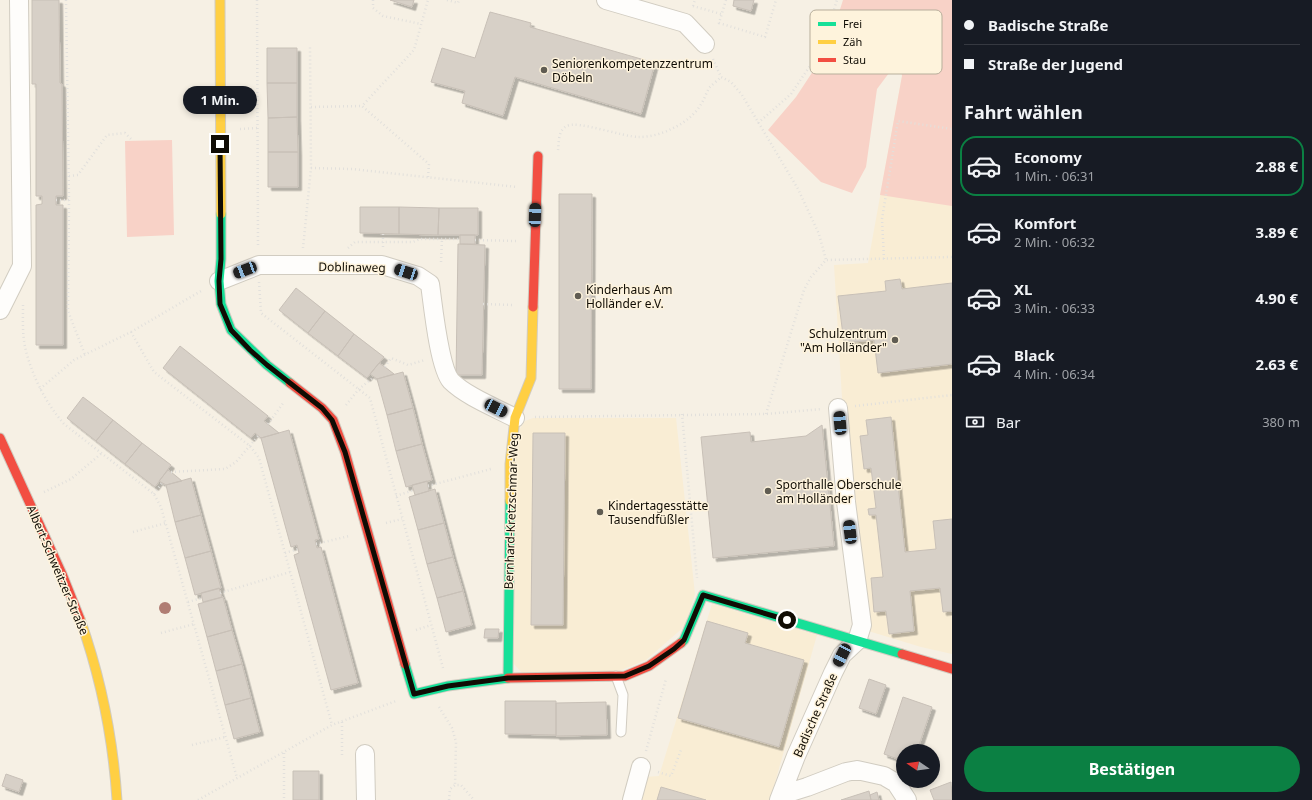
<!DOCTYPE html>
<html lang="de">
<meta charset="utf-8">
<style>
:root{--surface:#171b24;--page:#242831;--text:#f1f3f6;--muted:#9ea1a6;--line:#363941;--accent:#0b8043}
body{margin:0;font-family:"Noto Sans",sans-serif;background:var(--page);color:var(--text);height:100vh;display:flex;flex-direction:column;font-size:15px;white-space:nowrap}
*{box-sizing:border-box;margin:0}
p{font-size:13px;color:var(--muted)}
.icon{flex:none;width:22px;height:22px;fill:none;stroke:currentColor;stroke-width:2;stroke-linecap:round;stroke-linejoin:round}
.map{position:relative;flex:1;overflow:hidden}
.sheet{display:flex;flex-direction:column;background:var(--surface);width:360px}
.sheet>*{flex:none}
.banner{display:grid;align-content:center;height:88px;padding:0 12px;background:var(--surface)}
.needle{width:26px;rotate:283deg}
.buttons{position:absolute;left:896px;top:744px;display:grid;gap:8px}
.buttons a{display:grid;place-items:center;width:44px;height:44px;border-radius:50%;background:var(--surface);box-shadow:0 2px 6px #0003;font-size:20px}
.end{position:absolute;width:18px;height:18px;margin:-9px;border:5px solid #100c04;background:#fff;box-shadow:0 0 0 2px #fff}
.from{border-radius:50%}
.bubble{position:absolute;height:28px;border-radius:14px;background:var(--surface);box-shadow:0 2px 6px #0003;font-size:13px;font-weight:700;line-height:28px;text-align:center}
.car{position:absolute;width:12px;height:24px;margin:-12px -6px;border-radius:5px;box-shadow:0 0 3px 1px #0007;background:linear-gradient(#222 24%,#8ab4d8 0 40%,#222 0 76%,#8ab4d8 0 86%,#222 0)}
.banner b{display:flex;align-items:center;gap:14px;height:38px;font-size:15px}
.banner b+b{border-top:1px solid var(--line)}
.banner i{width:10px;height:10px;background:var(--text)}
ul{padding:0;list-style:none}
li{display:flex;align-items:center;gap:12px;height:60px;margin:0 8px 6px;padding:0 4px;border:2px solid transparent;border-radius:16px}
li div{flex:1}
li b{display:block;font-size:15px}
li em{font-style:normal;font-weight:700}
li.on{border-color:var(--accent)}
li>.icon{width:36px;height:36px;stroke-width:1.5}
h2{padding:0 12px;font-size:18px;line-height:48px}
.pay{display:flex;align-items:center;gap:10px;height:44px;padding:0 12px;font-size:15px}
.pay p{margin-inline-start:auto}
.cta{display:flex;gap:8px;margin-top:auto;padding:8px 12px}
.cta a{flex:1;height:46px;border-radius:24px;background:var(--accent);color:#fff;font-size:16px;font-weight:700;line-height:46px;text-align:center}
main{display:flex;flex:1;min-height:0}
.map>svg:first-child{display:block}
.built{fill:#f9edd4}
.green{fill:#f8d2c7}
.building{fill:#d7d0c7;stroke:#c8c0b7;filter:url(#shadow)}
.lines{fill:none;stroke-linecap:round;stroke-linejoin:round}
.lane-casing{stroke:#d1ccc1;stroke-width:11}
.street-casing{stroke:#d1ccc1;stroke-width:20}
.fast-casing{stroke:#d1ccc1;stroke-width:11}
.slow-casing{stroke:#d1ccc1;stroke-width:11}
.jam-casing{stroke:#d1ccc1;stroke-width:11}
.path{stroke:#e2e0dc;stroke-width:2.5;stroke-dasharray:1 3;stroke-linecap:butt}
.lane{stroke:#fefdfb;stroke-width:9}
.street{stroke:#fefdfb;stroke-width:18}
.fast{stroke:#16e098;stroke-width:9}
.slow{stroke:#ffcf43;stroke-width:9}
.jam{stroke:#f24e42;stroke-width:9}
.tree{fill:#b07d73}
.route{stroke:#100c04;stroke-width:5}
.poi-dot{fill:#605c52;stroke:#fef3dc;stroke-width:1.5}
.labels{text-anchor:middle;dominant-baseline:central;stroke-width:3;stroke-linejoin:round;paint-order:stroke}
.poi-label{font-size:12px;fill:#100c04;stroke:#fef3dc;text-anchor:start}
.street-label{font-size:12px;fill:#100c04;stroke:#fef3dc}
.key{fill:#fef3dc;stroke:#b7ae9b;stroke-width:1}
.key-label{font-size:11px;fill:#100c04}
</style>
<main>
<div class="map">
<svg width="952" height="800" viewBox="0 0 952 800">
<defs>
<filter id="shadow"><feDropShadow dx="3.5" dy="3.5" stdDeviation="0" flood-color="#0004"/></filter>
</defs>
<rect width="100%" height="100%" fill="#f6f0e4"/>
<path class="built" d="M902 76 952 84V654L921 647 865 630 843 415 834 265 868 263Z
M533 418H676L695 594 685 626 646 660 619 671 524 675 513 663 514 438 525 421Z
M712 604 817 635 770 800H638L645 777 659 776Z"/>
<path class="green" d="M843 0H952V206L880 195 902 76 901 69H892L877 89 866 167 852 193 821 182 768 130 796 97 827 50Z
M172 140 174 235 127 237 125 141Z"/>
<path class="building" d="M32 0H59L60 83 62 84 63 196H56V205H63V345H36V205L42 204V196H36V84H32Z
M390 0H414L412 7Z
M734 0H754L751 11 733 6Z
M490 12 531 23 530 27 655 63 641 114 515 77 503 116 462 103 465 91 431 82 442 48 475 58Z
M267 48H297V83H267Z
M267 83H297V117L268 118Z
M297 117 298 152H268V118Z
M268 152H298V187H268Z
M559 194H592L591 389H559Z
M360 207H399V234L360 233Z
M399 207 439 208 438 235 399 234Z
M439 208H478V235H438Z
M460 235H475V244H460Z
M458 244 485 245 482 375H456Z
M900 279 902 289 952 283V364L878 373 874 340 844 343 838 296 886 291 885 281Z
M296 288 325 311 308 333 279 310Z
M325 311 354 334 338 356 308 333Z
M354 334 384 357 367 378 338 356Z
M180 346 268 416 264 421 279 433 261 438 255 433 251 438 163 368Z
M379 363 385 367 394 374 377 379 370 374Z
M403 372 413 408 387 415 377 379Z
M83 397 113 420 96 441 67 418Z
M413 408 422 444 396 451 387 415Z
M891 417 905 552 936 549 933 521 952 519V611L943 612 940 588 910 591 914 631 889 634 886 611 874 612 871 578 883 577 876 515H869L868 509 876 508 871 468 864 469 860 436 868 435 866 420Z
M113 420 142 443 125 464 96 441Z
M822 425 834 546 713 558 701 437 750 432 751 442 806 436Z
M289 430 319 539 315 540 317 548 321 547 358 683 331 690 294 555 299 553 297 545 291 547 261 438Z
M533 433H565L563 625H531Z
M142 443 171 465 155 487 125 464Z
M422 444 432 480 406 487 396 451Z
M168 470 171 472 182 481 166 485 159 481Z
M191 478 201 515 175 522 166 485Z
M427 481 429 491 415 495 412 485Z
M435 489 444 523 418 530 409 497Z
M201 515 211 551 185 558 175 522Z
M444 523 453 557 427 564 418 530Z
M211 551 221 588 195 595 185 558Z
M453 557 463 591 437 598 427 564Z
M219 588 222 597 203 602 201 593Z
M463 591 472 625 446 632 437 598Z
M223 597 232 630 207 637 198 604Z
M707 621 748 633 745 643 804 660 779 747 678 718Z
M485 629H499L498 638H484Z
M232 630 242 664 216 671 207 637Z
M242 664 251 698 225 705 216 671Z
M869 679 886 685 876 714 859 708Z
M903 697 932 707 917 751H903V761L884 754Z
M251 698 260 732 234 739 225 705Z
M505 701H556V735L505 734Z
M606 702 607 735 556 736V703Z
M293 771H319V800H293Z
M6 774 23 780 19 792 2 786Z
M951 782 952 800H934L930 790Z
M661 787 706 800H657Z
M869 791 871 800H841Z
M877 792 879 800H871L870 795Z"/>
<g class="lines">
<g class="lane-casing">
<path id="lane" d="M616 676 623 695 621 732"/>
</g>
<g class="street-casing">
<path id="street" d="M606 0 685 23 705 44
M219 281 259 265H382L418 276 430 284C433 305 439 367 451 381 466 396 496 408 515 418
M0 310 22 266 19 0
M365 754 366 800
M781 795 807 787 846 772 857 770 884 776 896 783 907 800
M632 800 641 767
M779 800 796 756 833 673 842 655 857 641 862 625 846 502 838 408"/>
</g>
<g class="fast-casing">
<path id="fast" d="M221 214V259L219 281 221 304 231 330 267 365 290 383
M681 643 684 640 703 595 902 654
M405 664 414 694 448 686 508 678
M508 678 510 501"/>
</g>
<g class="slow-casing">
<path id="slow" d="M220 0 221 214
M510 501V464L515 418 531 378 533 307
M80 619C101 678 113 738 117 800"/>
</g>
<g class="jam-casing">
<path id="jam" d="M533 307 538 156
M290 383 322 408 333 420 345 452 405 664
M0 438 62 574 80 619
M902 654 952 669
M508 678 625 676 649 666 681 643"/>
</g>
<path class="path" d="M257 0 258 247
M373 0V8L383 16 421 24
M447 0 458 3 459 0
M726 0 719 23 765 37 776 0
M693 6 721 14
M693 6 695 0
M713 59 721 77 731 82 742 95 798 189 819 234 826 260
M311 107 362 106
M758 123 791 94 822 48 837 0
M240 129 257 128
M558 150C559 142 558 130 567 126 577 120 623 137 639 137 649 137 662 134 671 129 683 124 695 115 701 104 705 99 706 92 710 87 713 84 718 80 721 77
M311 168 352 169 517 187
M69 176 78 175 107 135 125 133 133 141
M428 177 429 164 362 106 414 50 428 0
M56 200H69L66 0
M69 200 68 311 85 355
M475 240 516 241
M383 247V234
M303 248 311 168 310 46
M348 248 355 242H413L420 239H460
M884 259 882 219 898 121 952 129
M441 262 442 239
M259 282 261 313 370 398 443 668
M483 304 513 305
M23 305C23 320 22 336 26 351 33 378 46 403 64 424L154 494 161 507 237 778
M131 332 201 291
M385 367 391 358 408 365 425 360
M40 389 74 360 131 332 154 372 250 446 259 458 332 725
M346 405 359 389 374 377
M855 406 952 395
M682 414 697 578
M766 414 804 290 811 277 826 260 952 257
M535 417 766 414 822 409
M268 424 284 402
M171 472 225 469 236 462 258 436
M428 486 491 469
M44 492 71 479 102 453
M154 494 162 483
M396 496 414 490
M386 523 402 519
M133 532 166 523
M316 544 349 536
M285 553 298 549
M220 593 290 572
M188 602 202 598
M416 630 431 625
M161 633 194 624
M439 707 452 728 456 742 455 785
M192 745 225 737
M646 751 666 679
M284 753V800
M342 755V722
M658 772 671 776 681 750
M198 800 332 725 396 701
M449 800 450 789 455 785H461L474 800"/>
<use href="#lane" class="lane"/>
<use href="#street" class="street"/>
<use href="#fast" class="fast"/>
<use href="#slow" class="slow"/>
<use href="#jam" class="jam"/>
</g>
<circle class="tree" cx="165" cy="608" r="6"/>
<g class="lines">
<path class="route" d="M220 144 221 259 219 281 220 304 231 330 250 350 267 365 322 408 332 420 345 452 414 694 448 686 508 678 625 676 649 666 674 649 684 640 703 595 787 620"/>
</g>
<g class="poi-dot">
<circle cx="544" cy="70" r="4"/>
<circle cx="578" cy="296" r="4"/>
<circle cx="895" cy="340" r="4"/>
<circle cx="768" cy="491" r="4"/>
<circle cx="600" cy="512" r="4"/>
</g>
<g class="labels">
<g class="poi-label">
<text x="552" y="63">Seniorenkompetenzzentrum<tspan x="552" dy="14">Döbeln</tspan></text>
<text x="586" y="289">Kinderhaus Am<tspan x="586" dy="14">Holländer e.V.</tspan></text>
<text x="887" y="333" text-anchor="end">Schulzentrum<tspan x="887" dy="14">"Am Holländer"</tspan></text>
<text x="776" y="484">Sporthalle Oberschule<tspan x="776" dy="14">am Holländer</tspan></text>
<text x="608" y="505">Kindertagesstätte<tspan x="608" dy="14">Tausendfüßler</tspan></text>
</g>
<g class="street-label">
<text transform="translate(352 267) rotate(1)">Doblinaweg</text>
<text transform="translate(511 511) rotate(-88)">Bernhard-Kretzschmar-Weg</text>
<text transform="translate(58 570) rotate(67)">Albert-Schweitzer-Straße</text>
<text transform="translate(815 715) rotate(-66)">Badische Straße</text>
</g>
</g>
<rect x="810" y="10" width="132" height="64" rx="6" class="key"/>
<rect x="818" y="22" width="18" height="4" fill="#16e098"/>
<rect x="818" y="40" width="18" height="4" fill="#ffcf43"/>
<rect x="818" y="58" width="18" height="4" fill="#f24e42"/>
<g class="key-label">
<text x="843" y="28">Frei</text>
<text x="843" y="46">Zäh</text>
<text x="843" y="64">Stau</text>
</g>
</svg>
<div class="buttons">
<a><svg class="needle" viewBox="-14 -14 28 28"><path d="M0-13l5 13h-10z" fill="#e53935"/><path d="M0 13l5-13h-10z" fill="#9ea1a6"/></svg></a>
</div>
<i class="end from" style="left:787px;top:620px"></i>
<i class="end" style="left:220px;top:144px"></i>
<div class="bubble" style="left:183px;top:86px;width:74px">1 Min.</div>
<i class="car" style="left:535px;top:215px;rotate:2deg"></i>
<i class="car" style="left:245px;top:270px;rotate:249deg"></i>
<i class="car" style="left:406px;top:272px;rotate:288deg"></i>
<i class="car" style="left:496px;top:408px;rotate:117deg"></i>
<i class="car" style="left:840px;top:423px;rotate:355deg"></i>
<i class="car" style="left:850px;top:532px;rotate:353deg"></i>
<i class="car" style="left:842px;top:655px;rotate:207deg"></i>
</div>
<section class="sheet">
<div class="banner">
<b><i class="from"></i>Badische Straße</b>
<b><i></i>Straße der Jugend</b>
</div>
<h2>Fahrt wählen</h2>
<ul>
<li class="on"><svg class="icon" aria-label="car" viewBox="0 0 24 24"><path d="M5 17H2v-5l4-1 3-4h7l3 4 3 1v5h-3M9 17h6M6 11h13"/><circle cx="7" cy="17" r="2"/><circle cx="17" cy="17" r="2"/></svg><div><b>Economy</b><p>1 Min. · 06:31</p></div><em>2.88 €</em></li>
<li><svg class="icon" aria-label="car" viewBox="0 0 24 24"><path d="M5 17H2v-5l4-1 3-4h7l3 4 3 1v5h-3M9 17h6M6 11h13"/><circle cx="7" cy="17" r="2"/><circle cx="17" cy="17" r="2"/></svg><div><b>Komfort</b><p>2 Min. · 06:32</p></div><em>3.89 €</em></li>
<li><svg class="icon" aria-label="car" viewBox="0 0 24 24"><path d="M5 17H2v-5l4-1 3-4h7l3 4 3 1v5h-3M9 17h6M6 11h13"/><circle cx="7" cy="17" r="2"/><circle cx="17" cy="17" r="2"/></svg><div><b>XL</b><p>3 Min. · 06:33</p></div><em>4.90 €</em></li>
<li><svg class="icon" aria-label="car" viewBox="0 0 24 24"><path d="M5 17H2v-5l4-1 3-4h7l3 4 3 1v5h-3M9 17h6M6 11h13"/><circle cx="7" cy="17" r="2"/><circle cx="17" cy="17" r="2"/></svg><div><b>Black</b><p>4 Min. · 06:34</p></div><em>2.63 €</em></li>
</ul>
<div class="pay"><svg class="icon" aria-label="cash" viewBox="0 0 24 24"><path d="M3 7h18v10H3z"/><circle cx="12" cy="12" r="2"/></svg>Bar<p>380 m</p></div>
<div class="cta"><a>Bestätigen</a></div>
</section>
</main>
